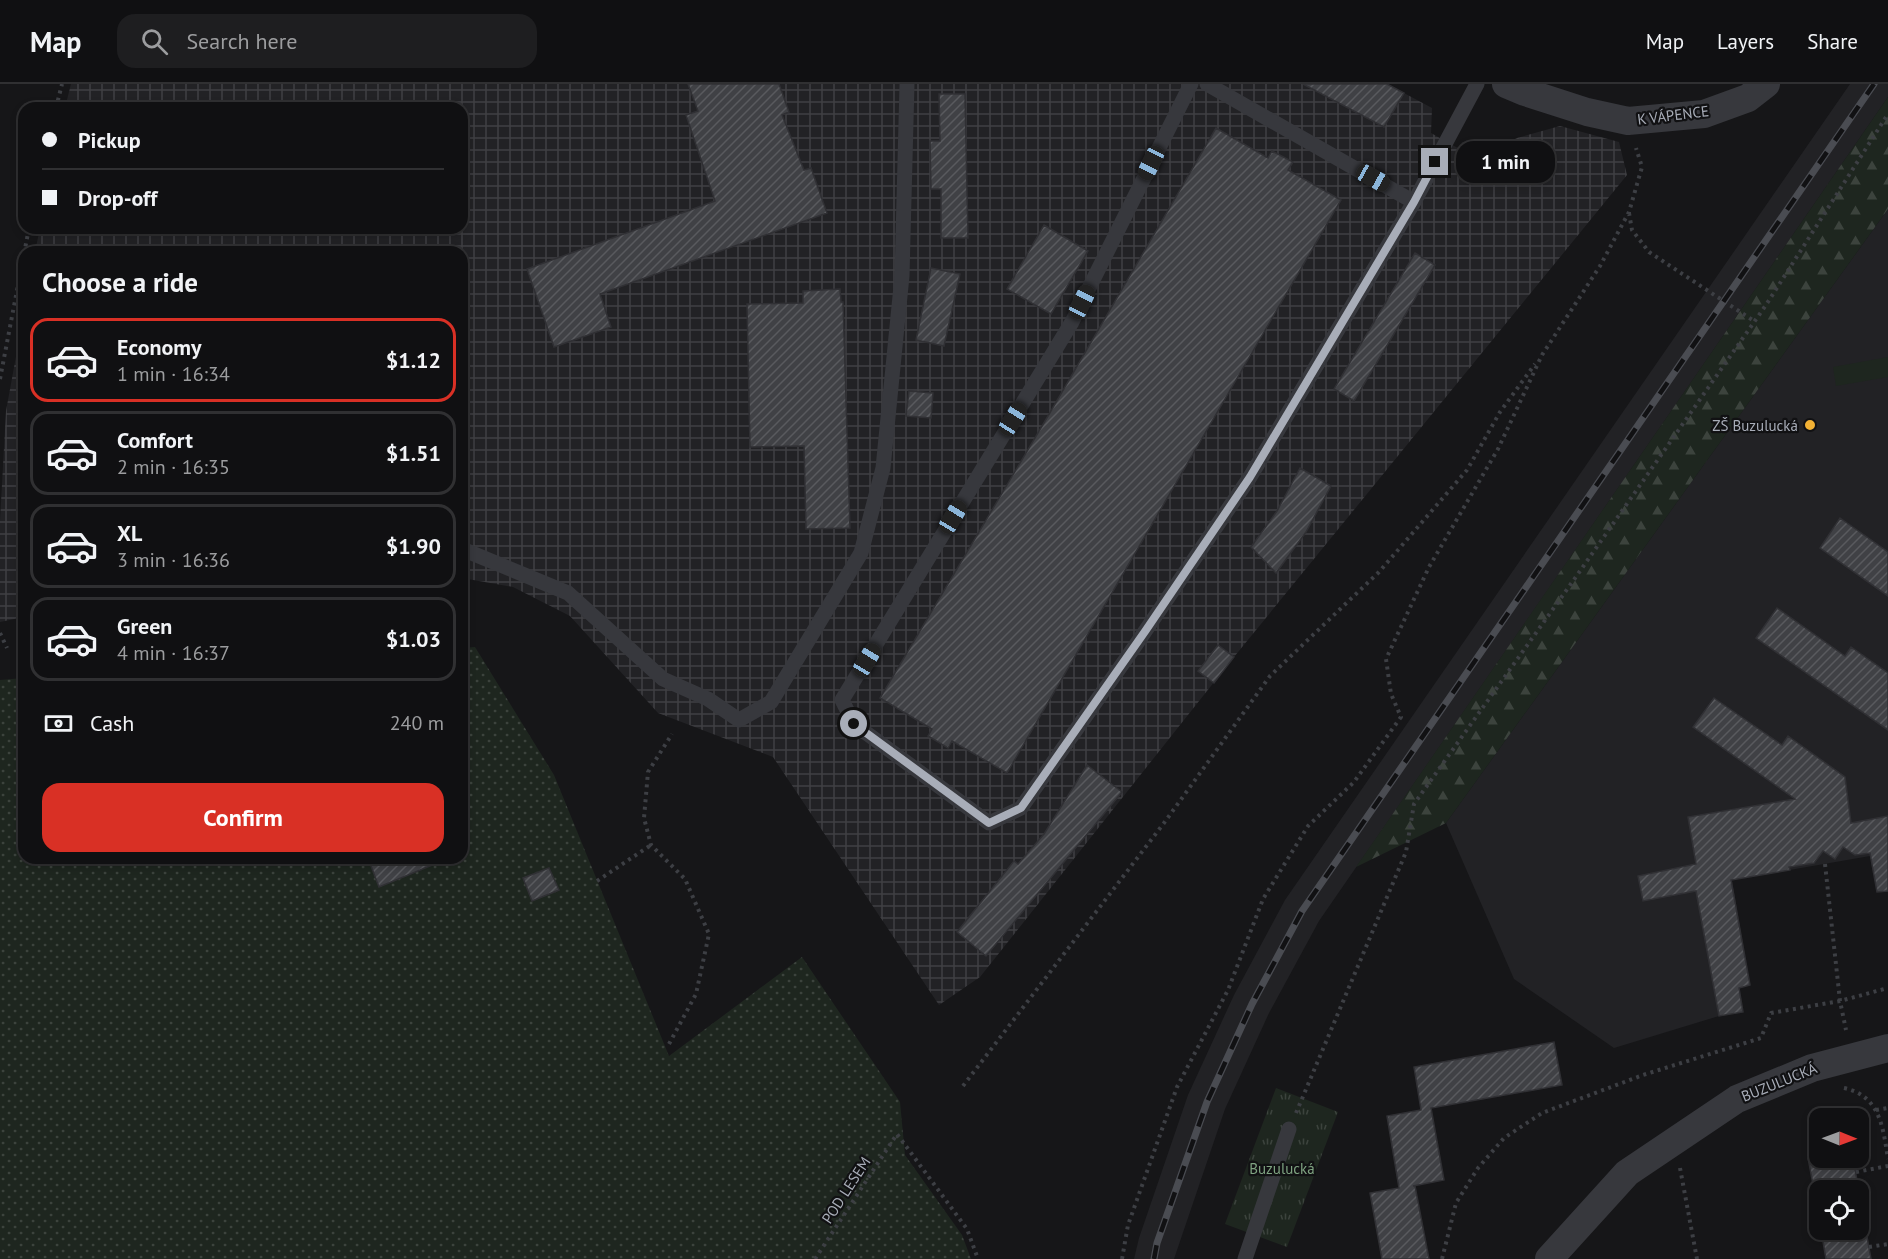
<!DOCTYPE html>
<meta charset="utf-8">
<style>
:root{--surface:#101012;--page:#1e1e20;--text:#f1f3f6;--muted:#9c9d9f;--line:#303032;--accent:#d93025}
body{margin:0;font-family:"PT Sans",sans-serif;background:var(--page);color:var(--text);height:100vh;display:flex;flex-direction:column;font-size:22px;white-space:nowrap}
*{box-sizing:border-box;margin:0}
p{font-size:20px;color:var(--muted)}
.icon{flex:none;width:33px;height:33px;fill:none;stroke:currentColor;stroke-width:2;stroke-linecap:round;stroke-linejoin:round}
.map{position:relative;flex:1;overflow:hidden}
.panel{position:absolute;left:18px;top:162px;width:450px;height:618px;display:flex;flex-direction:column;background:var(--surface);border-radius:18px;box-shadow:0 3px 9px #0003,0 0 0 2px var(--line)}
.panel>*{flex:none}
.hud{position:absolute;left:18px;top:18px;width:450px;height:132px;border-radius:18px;box-shadow:0 3px 9px #0003,0 0 0 2px var(--line);display:grid;align-content:center;height:132px;padding:0 24px;background:var(--surface)}
.needle{width:39px;rotate:91deg}
.controls{position:absolute;left:1809px;top:1024px;display:grid;gap:12px}
.controls a{display:grid;place-items:center;width:60px;height:60px;border-radius:12px;background:var(--surface);box-shadow:0 3px 9px #0003,0 0 0 2px var(--line);font-size:30px}
.end{position:absolute;width:27px;height:27px;margin:-14px;border:8px solid #a8adb8;background:#111;box-shadow:0 0 0 3px #111}
.from{border-radius:50%}
.bubble{position:absolute;height:42px;border-radius:18px;background:var(--surface);box-shadow:0 3px 9px #0003,0 0 0 2px var(--line);font-size:20px;font-weight:800;line-height:42px;text-align:center}
.car{position:absolute;width:18px;height:36px;margin:-18px -9px;border-radius:8px;box-shadow:0 0 4px 2px #0007;background:linear-gradient(#222 24%,#8ab4d8 0 40%,#222 0 76%,#8ab4d8 0 86%,#222 0)}
.hud b{display:flex;align-items:center;gap:21px;height:57px;font-size:22px}
.hud b+b{border-top:2px solid var(--line)}
.hud i{width:15px;height:15px;background:var(--text)}
ul{padding:0;list-style:none}
li{display:flex;align-items:center;gap:18px;height:84px;margin:0 12px 9px;padding:0 12px;border:3px solid var(--line);border-radius:18px}
li div{flex:1}
li b{display:block;font-size:22px}
li em{font-style:normal;font-weight:800}
li.active{border-color:var(--accent)}
li>.icon{width:54px;height:54px;stroke-width:1.5}
h2{padding:0 24px;font-size:27px;line-height:72px}
.pay{display:flex;align-items:center;gap:15px;height:66px;padding:0 24px;font-size:22px}
.pay p{margin-inline-start:auto}
.action{display:flex;gap:12px;margin-top:auto;padding:12px 24px}
.action a{flex:1;height:69px;border-radius:18px;background:var(--accent);color:#fff;font-size:24px;font-weight:800;line-height:69px;text-align:center}
header{display:flex;align-items:center;gap:36px;box-sizing:border-box;height:84px;padding:0 30px;background:var(--surface);border-bottom:2px solid var(--line)}
header strong{font-size:28px}
nav{display:flex;gap:33px;margin-inline-start:auto;font-size:21px}
.search{width:420px;height:54px;background:var(--page);display:flex;align-items:center;gap:15px;box-sizing:border-box;padding:0 21px;border-radius:18px;color:var(--muted);font-size:22px}
.map>svg:first-child{display:block}
.built{fill:#222225}
.industrial{fill:url(#industrial-grid)}
.grass{fill:url(#grass-tufts)}
.forest{fill:url(#forest-firs)}
.garden{fill:url(#garden-dots)}
.pitch{fill:#1e261f}
.building{fill:url(#building-hatch);stroke:#303034;stroke-width:1.5}
.lines{fill:none;stroke-linecap:round;stroke-linejoin:round}
.path{stroke:#3d3f44;stroke-width:4;stroke-dasharray:3 4.5;stroke-linecap:butt}
.lane{stroke:#37383d;stroke-width:15}
.street{stroke:#37383d;stroke-width:28}
.rail-casing{stroke:#4a4c52;stroke-width:7}
.rail{stroke:#111113;stroke-width:4.5;stroke-dasharray:14;stroke-linecap:butt}
.route{stroke:#a8adb8;stroke-width:8}
.poi-dot{fill:#f2b134;stroke:#111113;stroke-width:2}
.labels{text-anchor:middle;dominant-baseline:central;stroke-width:4.5;stroke-linejoin:round;paint-order:stroke}
.street-label{font-size:15px;fill:#a8adb8;stroke:#111113}
.poi-label{font-size:15px;fill:#a8adb8;stroke:#111113;text-anchor:end}
.park-label{font-size:15px;fill:#7fa381;stroke:#111113}
</style>
<header>
<strong>Map</strong>
<div class="search"><svg class="icon" aria-label="search" viewBox="0 0 24 24"><circle cx="10" cy="10" r="6"/><path d="M15 15l6 6"/></svg>Search here</div>
<nav><a>Map</a><a>Layers</a><a>Share</a></nav>
</header>
<div class="map">
<svg width="1888" height="1175" viewBox="0 0 1888 1175">
<defs>
<pattern id="industrial-grid" width="8" height="8" patternUnits="userSpaceOnUse" patternTransform="scale(1.5)"><rect width="8" height="8" fill="#222225"/><path d="M0 4h8M4 0v8" fill="none" stroke="#3f3f43"/></pattern>
<pattern id="grass-tufts" width="24" height="20" patternUnits="userSpaceOnUse" patternTransform="scale(1.5)"><rect width="24" height="20" fill="#1e261f"/><path d="M3 7l-1-3M5 7V3M7 7l1-3M15 17l-1-3M17 17v-4M19 17l1-3" fill="none" stroke="#3c433d"/></pattern>
<pattern id="forest-firs" width="22" height="20" patternUnits="userSpaceOnUse" patternTransform="scale(1.5)"><rect width="22" height="20" fill="#1e261f"/><path d="M5 1l3.5 6h-7zM16 11l3.5 6h-7z" fill="#3c433d"/></pattern>
<pattern id="garden-dots" width="8" height="8" patternUnits="userSpaceOnUse" patternTransform="scale(1.5)"><rect width="8" height="8" fill="#1e261f"/><path d="M2 2h.1M6 6h.1" fill="none" stroke="#3c433d" stroke-width="1.8" stroke-linecap="round"/></pattern>
<pattern id="building-hatch" width="6" height="6" patternUnits="userSpaceOnUse" patternTransform="scale(1.5)"><rect width="6" height="6" fill="#404145"/><path d="M-1 1l2-2M0 6l6-6M5 7l2-2" fill="none" stroke="#595a5e"/></pattern>
</defs>
<rect width="100%" height="100%" fill="#161618"/>
<path class="built" d="M1850 0H1888V13L1319 837 1269 929 1225 1025 1174 1175H1134L1139 1154 1188 1011 1234 911 1285 816Z
M1888 125V781L1873 783 1870 772 1732 796 1750 901 1739 904 1743 928 1719 932 1614 964 1514 895 1446 739Z"/>
<path class="industrial" d="M71 0H1387L1432 24 1431 49 1479 76 1491 67 1517 54 1560 42 1619 58 1627 91 1234 573 980 893 939 921 773 673 658 629 570 532 513 503 462 494V168H35L40 144H462V24H65Z
M24 229V533L0 538V437L6 327Z"/>
<path class="grass" d="M1276 1004 1338 1028 1287 1163 1225 1140Z"/>
<path class="forest" d="M1888 13V125L1446 739 1356 783Z"/>
<path class="garden" d="M475 563 554 691 669 972 802 873 900 1018 905 1071 962 1151 971 1175H0V596L24 594V774H462V564Z"/>
<path class="pitch" d="M1888 273V293L1836 302 1833 283Z"/>
<path class="building" d="M688 0H779L789 28 782 31 804 86 811 84 827 129 600 210 611 243 554 263 527 185 715 117 686 31 698 27Z
M1303 0H1387L1404 9 1384 43Z
M939 10H965L968 154H941V105H931L930 57H940Z
M1216 44 1268 74 1272 67 1293 78 1288 86 1341 116 1007 689 952 657 948 664 928 652 932 645 880 614 1048 332Z
M1044 141 1088 167 1051 230 1007 205Z
M1415 169 1435 181 1354 317 1334 305Z
M931 184 960 190 944 262 916 256Z
M840 205 841 218H843L850 444 806 445 804 362 750 363 747 220 803 219V207Z
M909 307 933 309 931 334 906 332Z
M1300 384 1331 402 1306 448 1276 489 1251 463 1277 427Z
M1840 434 1888 468V512L1820 464Z
M1777 524 1845 572 1851 563 1888 589V646L1756 554Z
M1218 561 1234 573 1214 599 1198 587Z
M1714 614 1782 661 1788 652 1845 693 1851 739 1888 732V807L1877 808 1870 769 1855 771 1843 763 1835 775 1823 767 1814 779 1789 783 1790 786 1731 796 1750 901 1739 904 1743 928 1719 932 1696 807 1643 817 1638 792 1696 780 1688 733 1795 715 1693 643Z
M1087 681 1122 708 986 872 957 848 1014 777 1018 780 1044 750Z
M368 774H447V775L379 803Z
M549 784 559 806 532 817 523 794Z
M1554 958 1562 1001 1431 1024 1444 1096 1413 1102H1415L1429 1175H1382L1370 1109 1399 1104 1387 1032 1421 1026 1414 983Z
M1808 1074H1853L1871 1175H1826L1821 1146H1858V1107H1820V1137Z"/>
<g class="lines">
<path class="path" d="M56 24 62 0
M1629 129 1632 146 1649 168 1754 237
M0 295 29 144
M0 549 7 564
M1825 780 1840 917 1846 946
M597 797 651 761
M669 960 696 910 709 850 685 795 651 761 644 734 648 688 672 650
M963 1002 1164 739 1270 592 1379 488 1467 386 1500 328 1535 280
M1844 1004C1881 1012 1883 1045 1888 1075
M1876 1026 1888 1024
M1296 1029 1406 768 1414 720 1573 497 1766 221 1888 30
M1680 1084 1697 1175
M1856 1088 1888 1082
M1869 1163 1888 1160
M815 1175 897 1050 967 1145 978 1175
M1122 1175 1128 1141 1177 1003 1228 906 1263 815 1308 742 1354 698 1401 633 1391 610 1386 575 1429 483 1498 365 1542 271 1600 182 1629 128 1642 83 1636 64
M1442 1175 1456 1119 1478 1084 1504 1054 1542 1029 1643 991 1761 954 1771 929 1840 917 1888 904"/>
<path class="lane" d="M1191 0 1072 238 842 616 854 640 989 739 1021 724 1133 565 1250 393 1414 118 1207 0
M1414 118 1477 0
M462 465 568 509 663 595 708 615 739 636 771 618 861 469 883 384 902 192 907 0
M1245 1175 1289 1045"/>
<path class="street" d="M1506 0 1525 8 1587 28 1628 37 1704 30 1748 14 1766 0
M1549 1175 1627 1089 1737 1015 1812 984 1888 964"/>
<g class="rail-casing">
<path id="rail" d="M1154 1175 1157 1159 1207 1018 1252 920 1302 827 1874 0"/>
</g>
<use href="#rail" class="rail"/>
</g>
<g class="lines">
<path class="route" d="M854 640 989 739 1021 724 1146 546 1250 393 1414 118 1435 78"/>
</g>
<circle class="poi-dot" cx="1810" cy="341" r="6"/>
<g class="labels">
<g class="street-label">
<text transform="translate(1673 31) rotate(-7)">K VÁPENCE</text>
<text transform="translate(1779 998) rotate(-22)">BUZULUCKÁ</text>
<text transform="translate(846 1106) rotate(-57)">POD LESEM</text>
</g>
<g class="poi-label">
<text x="1798" y="341">ZŠ Buzulucká</text>
</g>
<g class="park-label">
<text x="1282" y="1084">Buzulucká</text>
</g>
</g>
</svg>
<div class="controls">
<a><svg class="needle" viewBox="-14 -14 28 28"><path d="M0-13l5 13h-10z" fill="#e53935"/><path d="M0 13l5-13h-10z" fill="#9c9d9f"/></svg></a>
<a><svg class="icon" aria-label="locate" viewBox="0 0 24 24"><circle cx="12" cy="12" r="6"/><path d="M12 2v4M12 18v4M2 12h4M18 12h4"/></svg></a>
</div>
<i class="end from" style="left:854px;top:640px"></i>
<i class="end" style="left:1435px;top:78px"></i>
<div class="bubble" style="left:1456px;top:57px;width:99px">1 min</div>
<i class="car" style="left:1151px;top:79px;rotate:206deg"></i>
<i class="car" style="left:1373px;top:94px;rotate:119deg"></i>
<i class="car" style="left:1082px;top:218px;rotate:26deg"></i>
<i class="car" style="left:1013px;top:335px;rotate:32deg"></i>
<i class="car" style="left:953px;top:433px;rotate:31deg"></i>
<i class="car" style="left:867px;top:576px;rotate:31deg"></i>
<div class="hud">
<b><i class="from"></i>Pickup</b>
<b><i></i>Drop-off</b>
</div>
<section class="panel">
<h2>Choose a ride</h2>
<ul>
<li class="active"><svg class="icon" aria-label="car" viewBox="0 0 24 24"><path d="M5 17H2v-5l4-1 3-4h7l3 4 3 1v5h-3M9 17h6M6 11h13"/><circle cx="7" cy="17" r="2"/><circle cx="17" cy="17" r="2"/></svg><div><b>Economy</b><p>1 min · 16:34</p></div><em>$1.12</em></li>
<li><svg class="icon" aria-label="car" viewBox="0 0 24 24"><path d="M5 17H2v-5l4-1 3-4h7l3 4 3 1v5h-3M9 17h6M6 11h13"/><circle cx="7" cy="17" r="2"/><circle cx="17" cy="17" r="2"/></svg><div><b>Comfort</b><p>2 min · 16:35</p></div><em>$1.51</em></li>
<li><svg class="icon" aria-label="car" viewBox="0 0 24 24"><path d="M5 17H2v-5l4-1 3-4h7l3 4 3 1v5h-3M9 17h6M6 11h13"/><circle cx="7" cy="17" r="2"/><circle cx="17" cy="17" r="2"/></svg><div><b>XL</b><p>3 min · 16:36</p></div><em>$1.90</em></li>
<li><svg class="icon" aria-label="car" viewBox="0 0 24 24"><path d="M5 17H2v-5l4-1 3-4h7l3 4 3 1v5h-3M9 17h6M6 11h13"/><circle cx="7" cy="17" r="2"/><circle cx="17" cy="17" r="2"/></svg><div><b>Green</b><p>4 min · 16:37</p></div><em>$1.03</em></li>
</ul>
<div class="pay"><svg class="icon" aria-label="cash" viewBox="0 0 24 24"><path d="M3 7h18v10H3z"/><circle cx="12" cy="12" r="2"/></svg>Cash<p>240 m</p></div>
<div class="action"><a>Confirm</a></div>
</section>
</div>
